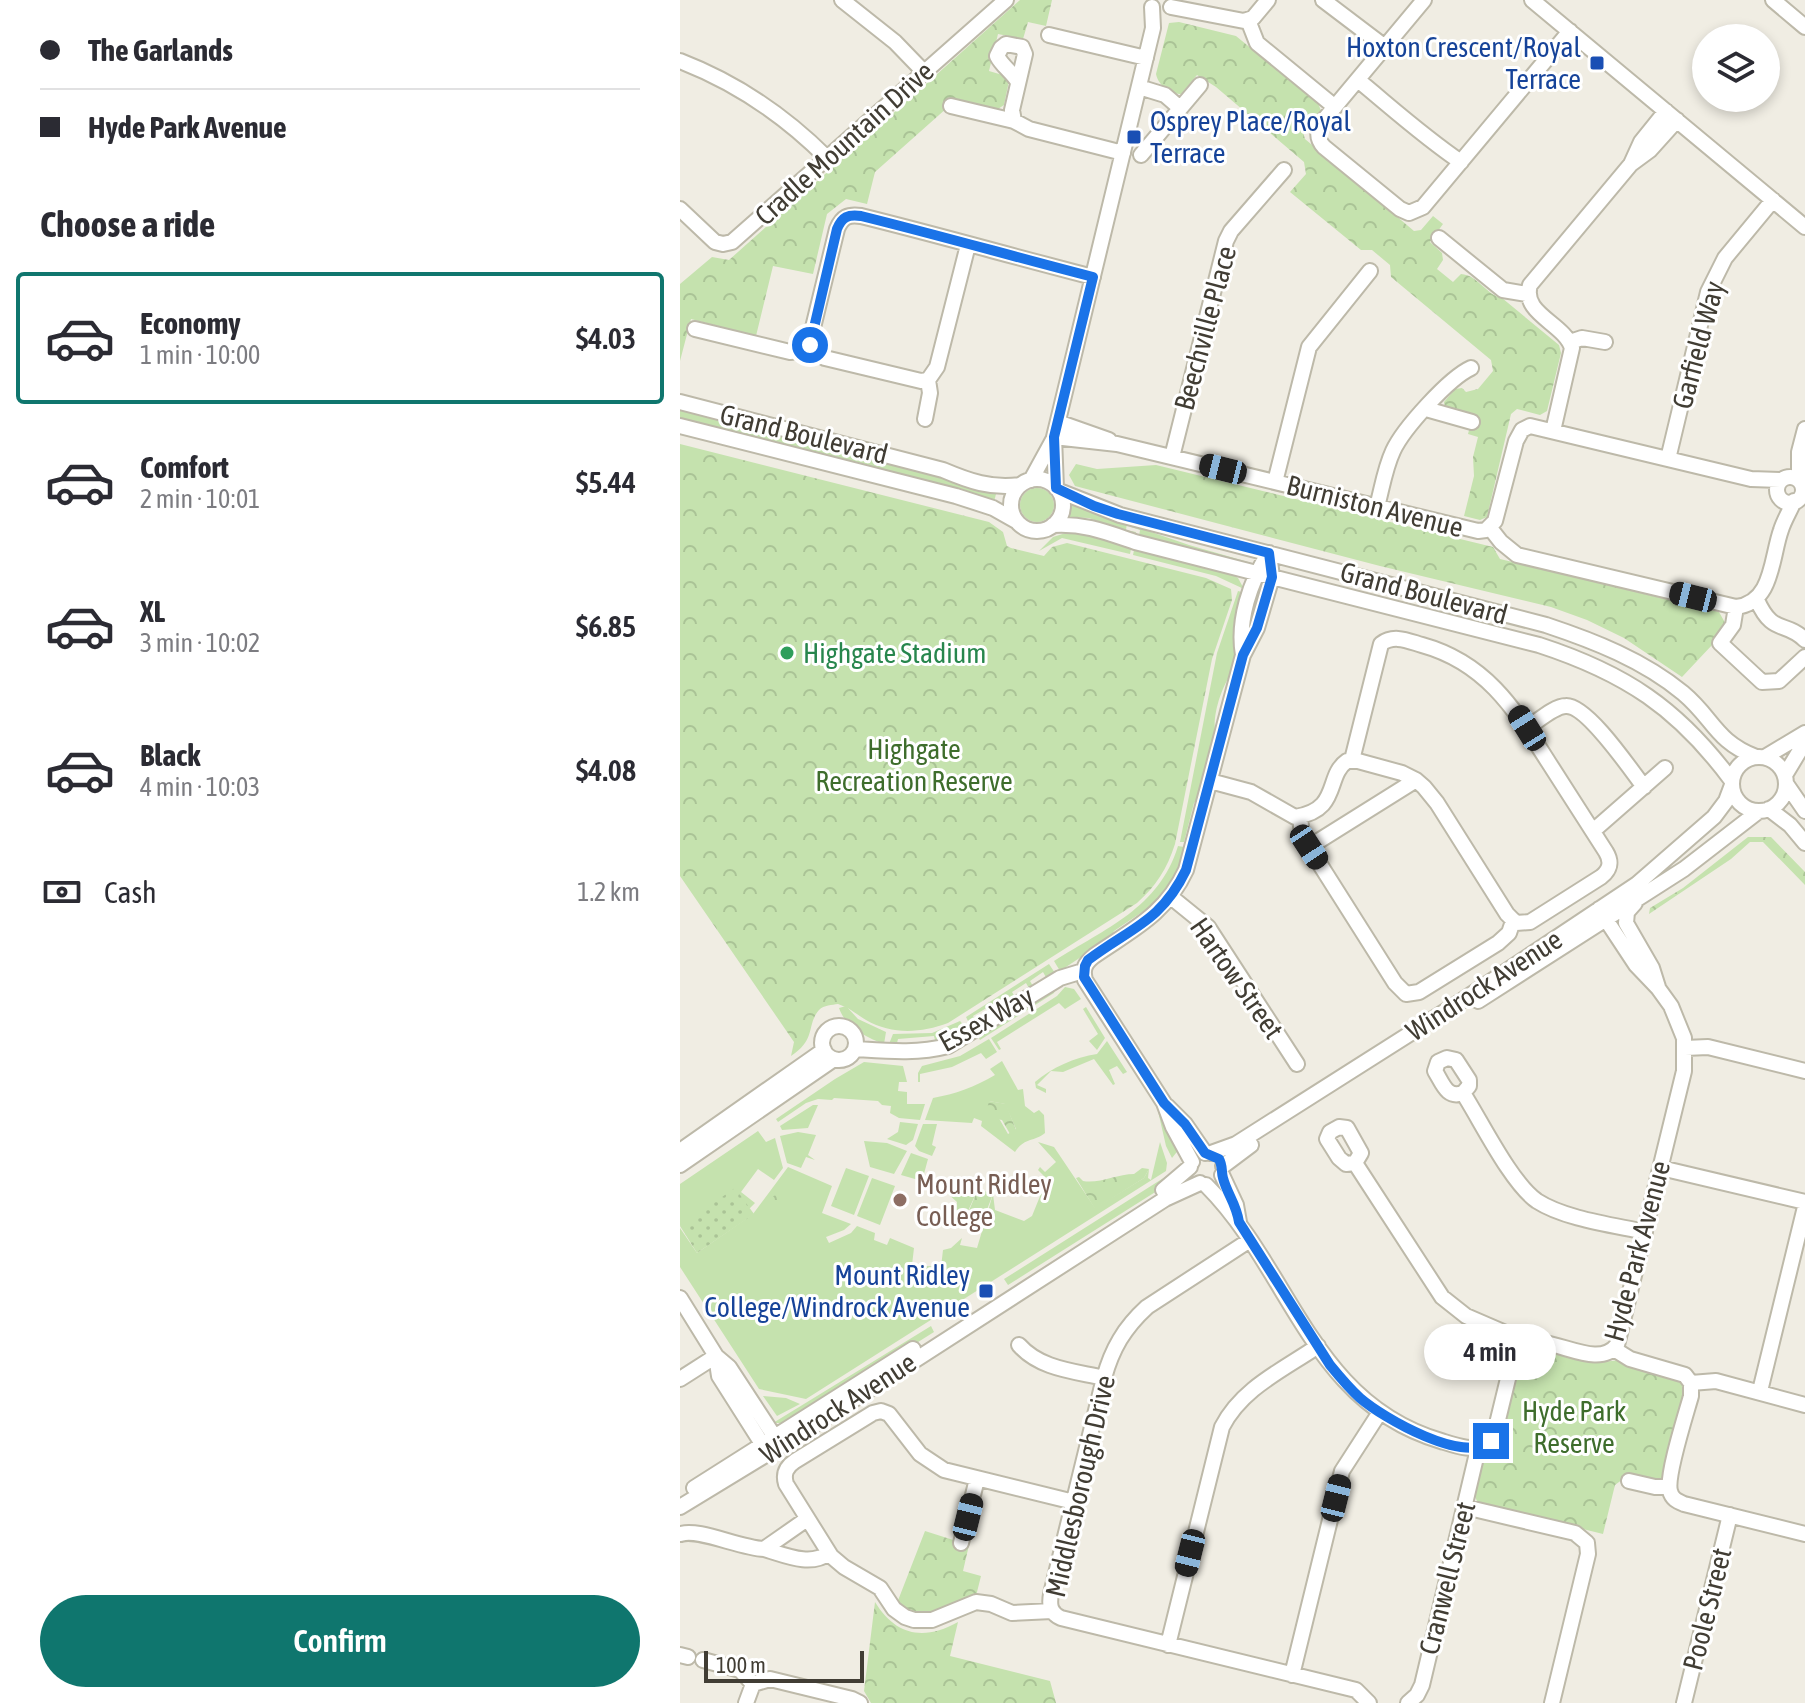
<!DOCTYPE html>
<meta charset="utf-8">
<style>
:root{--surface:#fff;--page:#f7f7f7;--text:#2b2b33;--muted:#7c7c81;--line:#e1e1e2;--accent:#0f766e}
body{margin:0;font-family:"Asap Condensed",sans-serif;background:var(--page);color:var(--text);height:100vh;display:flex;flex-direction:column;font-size:30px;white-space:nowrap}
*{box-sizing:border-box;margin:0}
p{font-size:26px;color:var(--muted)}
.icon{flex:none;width:44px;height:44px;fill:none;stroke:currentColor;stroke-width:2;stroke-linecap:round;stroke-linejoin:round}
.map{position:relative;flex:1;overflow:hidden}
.details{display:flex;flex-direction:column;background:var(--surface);width:680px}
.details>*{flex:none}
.hud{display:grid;align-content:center;height:176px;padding:0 40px;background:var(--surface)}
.buttons{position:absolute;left:1012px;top:24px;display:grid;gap:16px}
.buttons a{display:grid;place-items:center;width:88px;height:88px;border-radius:50%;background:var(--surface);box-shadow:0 4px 12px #0003;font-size:40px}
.scale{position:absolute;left:24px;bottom:20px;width:160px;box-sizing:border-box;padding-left:8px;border:4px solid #413d34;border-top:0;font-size:22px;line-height:28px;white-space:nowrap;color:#413d34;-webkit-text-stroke:6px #fff;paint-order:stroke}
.end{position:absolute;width:36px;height:36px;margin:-18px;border:10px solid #1a73e8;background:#fff;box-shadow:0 0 0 4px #fff}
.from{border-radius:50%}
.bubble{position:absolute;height:56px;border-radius:28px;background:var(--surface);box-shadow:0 4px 12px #0003;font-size:26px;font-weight:600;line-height:56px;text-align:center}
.car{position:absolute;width:24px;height:48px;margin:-24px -12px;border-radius:10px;box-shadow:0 0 6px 2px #0007;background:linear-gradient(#222 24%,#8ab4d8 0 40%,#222 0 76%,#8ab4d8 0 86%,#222 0)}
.hud b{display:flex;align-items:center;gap:28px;height:76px;font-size:30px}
.hud b+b{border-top:2px solid var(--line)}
.hud i{width:20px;height:20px;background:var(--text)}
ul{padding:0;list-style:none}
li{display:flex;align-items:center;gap:24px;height:132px;margin:0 16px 12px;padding:0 24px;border:4px solid transparent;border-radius:8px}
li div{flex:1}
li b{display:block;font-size:30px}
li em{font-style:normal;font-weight:600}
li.on{border-color:var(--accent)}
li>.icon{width:72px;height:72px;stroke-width:1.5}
h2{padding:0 40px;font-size:36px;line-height:96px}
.pay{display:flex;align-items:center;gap:20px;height:88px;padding:0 40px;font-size:30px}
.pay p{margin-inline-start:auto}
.action{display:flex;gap:16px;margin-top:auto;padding:16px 40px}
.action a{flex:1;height:92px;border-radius:48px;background:var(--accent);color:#fff;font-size:32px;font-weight:600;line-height:92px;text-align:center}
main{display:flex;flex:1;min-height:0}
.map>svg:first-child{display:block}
.grass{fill:#c5e2ae;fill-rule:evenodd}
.forest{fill:url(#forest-crowns)}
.garden{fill:url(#garden-dots)}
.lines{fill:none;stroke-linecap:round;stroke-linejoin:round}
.minor-casing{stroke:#bdb9a9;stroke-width:18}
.minor{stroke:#fff;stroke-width:14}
.route{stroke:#1a73e8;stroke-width:10}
.transit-dot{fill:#1a4fb4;stroke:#fff;stroke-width:3}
.leisure-dot{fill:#2e9e5b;stroke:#fff;stroke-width:3}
.education-dot{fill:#8d6e63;stroke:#fff;stroke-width:3}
.labels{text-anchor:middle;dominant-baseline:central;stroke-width:6;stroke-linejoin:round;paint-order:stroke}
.transit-label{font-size:28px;fill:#164399;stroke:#fff;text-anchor:end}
.street-label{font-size:28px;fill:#413d34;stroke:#fff}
.leisure-label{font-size:28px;fill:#27864d;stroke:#fff;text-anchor:start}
.park-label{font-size:28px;fill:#3e6d2c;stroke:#fff}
.education-label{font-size:28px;fill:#785e54;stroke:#fff;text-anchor:start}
</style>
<main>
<section class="details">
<div class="hud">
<b><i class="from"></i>The Garlands</b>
<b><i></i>Hyde Park Avenue</b>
</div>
<h2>Choose a ride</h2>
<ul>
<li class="on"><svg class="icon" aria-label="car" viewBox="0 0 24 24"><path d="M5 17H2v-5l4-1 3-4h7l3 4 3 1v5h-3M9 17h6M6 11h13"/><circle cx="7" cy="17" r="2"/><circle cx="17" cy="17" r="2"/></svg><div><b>Economy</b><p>1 min · 10:00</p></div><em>$4.03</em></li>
<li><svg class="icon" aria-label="car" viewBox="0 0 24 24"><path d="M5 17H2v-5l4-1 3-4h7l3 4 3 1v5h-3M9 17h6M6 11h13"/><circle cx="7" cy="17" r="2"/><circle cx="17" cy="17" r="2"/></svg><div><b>Comfort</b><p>2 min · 10:01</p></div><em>$5.44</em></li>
<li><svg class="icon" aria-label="car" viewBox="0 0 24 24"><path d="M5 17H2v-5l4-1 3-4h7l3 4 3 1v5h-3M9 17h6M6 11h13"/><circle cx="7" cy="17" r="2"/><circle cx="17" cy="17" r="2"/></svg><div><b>XL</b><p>3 min · 10:02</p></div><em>$6.85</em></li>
<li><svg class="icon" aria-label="car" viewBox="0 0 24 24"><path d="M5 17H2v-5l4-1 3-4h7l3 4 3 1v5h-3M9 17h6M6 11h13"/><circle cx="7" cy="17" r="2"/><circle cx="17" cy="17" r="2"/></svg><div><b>Black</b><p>4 min · 10:03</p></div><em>$4.08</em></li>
</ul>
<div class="pay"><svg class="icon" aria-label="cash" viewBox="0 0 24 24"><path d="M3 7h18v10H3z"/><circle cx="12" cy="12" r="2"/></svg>Cash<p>1.2 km</p></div>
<div class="action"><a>Confirm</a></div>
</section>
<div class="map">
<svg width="1125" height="1703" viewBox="0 0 1125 1703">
<defs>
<pattern id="forest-crowns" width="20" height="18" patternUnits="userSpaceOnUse" patternTransform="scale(2)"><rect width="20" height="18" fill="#c5e2ae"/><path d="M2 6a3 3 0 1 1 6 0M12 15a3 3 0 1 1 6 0" fill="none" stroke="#aac396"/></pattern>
<pattern id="garden-dots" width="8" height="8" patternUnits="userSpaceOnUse" patternTransform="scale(2)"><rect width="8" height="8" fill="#c5e2ae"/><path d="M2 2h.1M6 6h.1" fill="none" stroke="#aac396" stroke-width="1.8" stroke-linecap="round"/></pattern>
</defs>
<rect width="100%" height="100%" fill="#f0ede3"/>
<path class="grass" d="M0 410 259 476 291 489 316 494 314 502 277 490 0 419Z
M340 505a17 17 0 1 1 34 0a17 17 0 1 1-34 0Z
M385 501 423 517 447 523 446 530 456 532 455 535 409 518 383 517Z
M451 525 509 545 575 564 459 536 460 530 451 527Z
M392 531 407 533 451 549 450 554 382 538 359 551 373 537Z
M454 550 551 574 558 578 564 589 536 576 453 555Z
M558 591 565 593 552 673C541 687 531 719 536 736L519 798 514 803 504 842H500L537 653Z
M498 846 510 848 499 875 475 906 468 908 434 931 431 937 380 971 374 961C426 928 479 908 498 846Z
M369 964 375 973 367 979 363 972 350 981 354 988 350 990 346 983 332 992 336 999 333 1001 328 995 315 1003 318 1010 315 1012 310 1006 293 1016 297 1023 291 1027 286 1017Z
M376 987 374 993 300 1040 298 1036Z
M385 987 394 989 401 999 385 1009 379 1003 317 1042 321 1049 319 1050 311 1038 377 996Z
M166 1006 178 1019 206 1032 204 1044C186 1037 166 1028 159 1008Z
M406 1007 425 1038 417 1050 409 1041 418 1034 403 1009Z
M280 1021 287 1029 278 1035 275 1028 258 1035 260 1043 256 1044 254 1036 218 1039 217 1043 220 1046 209 1044 213 1034 252 1033Z
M309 1039 317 1052 306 1059 301 1053 272 1067 240 1074V1082H238V1073L242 1066 280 1056Z
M427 1041 447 1072 443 1074 437 1066 429 1070 435 1084 433 1085 414 1059 383 1072 371 1071 357 1085 366 1089V1093L356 1088 355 1082C371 1068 395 1057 417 1054Z
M322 1061 338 1090 343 1089 345 1106 354 1113 359 1110 364 1115 365 1133C354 1142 345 1137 335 1152L301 1126 302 1121 294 1118 292 1123 245 1120 253 1098C275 1094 295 1087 315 1075L310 1069ZM309 1101 325 1104 336 1129 328 1134Z
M184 1062 223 1066 227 1082H219L218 1091 227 1092V1104H245L240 1120 219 1118 210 1113 211 1106 202 1105 198 1101 154 1098 152 1100 138 1099 126 1103 98 1122 96 1119 155 1079Z
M133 1105H138L128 1128 102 1130 100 1126Z
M478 1111 500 1148 492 1158 486 1146Z
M220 1122 238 1124 233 1140 226 1145 207 1139 218 1132Z
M243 1124H257L252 1145 256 1147 252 1156 239 1151 235 1146Z
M78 1131 86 1142 95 1138 103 1168 94 1180 78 1169 61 1192 75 1203 70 1208 0 1226V1184Z
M118 1132 136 1135 128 1155 135 1160 126 1157 121 1168 107 1163 100 1136Z
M184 1141 207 1143 227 1151 214 1174 190 1167Z
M358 1142 374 1147 415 1208 464 1178 469 1169 468 1178 471 1180 480 1142 487 1163 486 1171 126 1399 79 1389 0 1267V1228L17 1253 73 1214 108 1167 152 1186 142 1213 171 1224 164 1230 146 1237 149 1243 171 1233 177 1226 195 1233 194 1240 207 1245 210 1238 234 1248 232 1265 261 1267 263 1250 271 1248 282 1238 280 1245 297 1248 313 1194 315 1210 344 1221 352 1216 367 1179 358 1170 360 1167 365 1172 376 1162Z
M231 1153 248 1159 242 1181 221 1175Z
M166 1168 189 1176 174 1215 151 1206Z
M493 1172 497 1177 488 1184 328 1285 324 1279Z
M192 1178 215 1186 200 1225 177 1216Z
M259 1179 298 1183V1189L288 1211 276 1210 277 1202 257 1184Z
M251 1326 254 1332 109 1423H93Z
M83 1396 106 1398 120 1404 97 1416Z"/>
<path class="forest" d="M340 0H372L366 26 348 22 343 39 318 34 309 71 326 76 329 81 324 105 318 109 277 99 195 172 187 204 166 199 147 214 133 274 93 266 76 336 11 319 0 361V284L32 257 49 260Z
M499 22 556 36 638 103 641 111 623 132 625 139 734 231 741 230 753 216 763 224 750 242 762 253 763 260 757 269 773 282 781 274C798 275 806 295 822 298L879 345 881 353 867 411 860 415 837 409 831 414 807 517 800 520 784 516 794 476 793 457 798 437 788 434 793 415 765 407 764 402 775 389 782 388 786 392 798 389 813 371 811 360 711 277 710 265 692 250H681L610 192 626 174 624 162 536 87 517 75 501 94C490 94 478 85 476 74L489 23Z
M0 444 309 522 323 532 327 546 331 548 364 556 372 547 387 543 526 578 551 589 552 600 532 659 495 844C487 869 476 886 457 903L268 1023C241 1033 212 1035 186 1020 176 1014 170 1008 158 1004 152 1005 144 1005 139 1010 126 1025 137 1039 111 1056L114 1042 0 876Z
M396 464 417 469 476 465 813 547 820 559 1039 612 1048 628 1002 677 944 638 907 620 871 607 700 566 395 486 389 475Z
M1068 837H1091L1125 872V885L1083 842H1070L1051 859 969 914 970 908 1003 888Z
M309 1101 326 1104 336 1130 330 1134 322 1120 305 1117Z
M462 1168 469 1169 464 1178 415 1209 396 1178 399 1177 403 1181C419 1184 437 1174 454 1174Z
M298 1189 313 1194 303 1220 288 1213Z
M114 1190 120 1202 95 1211 90 1197Z
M858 1346 922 1362 941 1360 998 1377 1006 1389 986 1475C977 1488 960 1479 947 1476L935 1485 923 1534 798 1503 794 1495 801 1461 816 1447 839 1357 843 1351Z
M245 1531 289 1545 283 1571 301 1576 296 1596C265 1602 247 1629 217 1603Z
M195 1602C216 1636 244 1641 278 1622L270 1656 370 1681 376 1703H191L184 1691Z"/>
<path class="garden" d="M55 1188 74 1214 17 1253 0 1226Z"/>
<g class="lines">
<g class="minor-casing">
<path id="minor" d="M162 0 215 42 244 72
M643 0 705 47
M744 0 643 121C637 131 636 138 644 147L720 209 729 213 743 207 890 31
M852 0 1125 227
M1093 0 1125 27
M491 7 564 21 573 18 588 0
M568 20 577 43 655 107
M369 35 466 58
M0 61C57 83 104 115 147 158
M678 80C712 108 744 137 781 162
M459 87 485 95 500 108
M271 106 334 121 349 129 443 153
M334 121 332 110 345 54 342 47 326 44 321 48 317 56C322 66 332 72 338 82
M461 155 520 85
M951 164 961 142 986 111
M0 209 35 242 43 244 52 242 326 0
M759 238 823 290 847 294
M288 245 257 367 248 380 241 381 145 358 132 350 130 340 157 229C162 217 168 214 181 216 258 235 335 257 413 277
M15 329 110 352 132 350
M890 342 902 338 925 342
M0 402 263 470C289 481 311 489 340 485
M746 409 792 422
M245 419 250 393 248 380
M378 422 429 440
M0 426 276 496 313 508 336 521
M873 431 892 348C884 323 841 314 850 285L951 164 970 150 997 120
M374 437 437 444 798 531 806 530 815 521 836 441 842 430 850 426 1071 479 1101 480
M492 457 546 241 551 231 604 170
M988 459 1028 292 1045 258 1093 200
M1097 490a13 13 0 1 1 26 0a13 13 0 1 1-26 0Z
M331 505a26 26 0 1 1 52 0a26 26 0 1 1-52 0Z
M351 480 374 438
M1119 480V452L1125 429
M595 482 629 347 690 271
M376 488 374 437 473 28 472 7
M379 491 440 515 866 625C914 641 963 660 1003 693 1034 719 1035 741 1076 757
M697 507C702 488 705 468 713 451 723 429 769 378 791 368
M373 525C404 523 426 532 455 542L859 645C945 673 998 708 1052 781
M810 528 821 542 837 555 1056 607C1093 603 1091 558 1101 530 1104 520 1110 511 1114 501
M1077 600C1093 636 1105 620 1125 640
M1056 607 1053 625 1040 643 1082 682 1099 681 1125 657
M847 728C857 722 874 706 886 706 907 705 951 770 964 787
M1052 784a27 27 0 1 1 54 0a27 27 0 1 1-54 0Z
M1085 757 1125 733
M1105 775 1125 742
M530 781 571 792 615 817C661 810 645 776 667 761H678L722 773 736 780 744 787 757 803 827 914 836 923 850 922 921 877C930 870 932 862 926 852 907 822 888 793 869 763 835 710 807 663 742 645 728 641 714 634 701 644L672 760
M1107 785 1125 811
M1089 809 1110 825 1125 843
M620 816 622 836 715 983 726 994 739 992 818 943 829 933 833 921
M913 831 985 768
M629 847 736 780
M491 897 528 927 617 1064
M955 903 947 912 946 923 972 968 978 987
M798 1001 1004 869 1079 811
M142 1043a17 17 0 1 1 34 0a17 17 0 1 1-34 0Z
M1005 1048 1028 1047 1125 1071
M175 1049C207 1051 237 1054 268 1046L380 978 403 971
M783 1093 789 1086V1080L776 1060 767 1058 758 1062 755 1071C763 1084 767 1099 783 1093 801 1121 831 1183 857 1201 885 1219 933 1225 965 1232
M487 1106 505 1124 525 1153
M0 1151 144 1050
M531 1153 556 1144 783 1000 957 884 1034 817 1046 801 1052 785
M512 1162 493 1127 484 1103 405 980C402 969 405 963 414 956 453 929 485 915 506 870L563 655 577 628 592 577 589 553C570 581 557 621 563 655
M675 1163 681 1153 667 1128 659 1127 650 1132 647 1139 659 1158 666 1164 675 1163 762 1297 786 1316 830 1335 840 1344
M0 1165 154 1059
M543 1166 571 1145
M981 1168 1125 1202
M542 1175 556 1205 559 1222
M526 1185C612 1271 631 1403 761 1441 777 1446 793 1452 808 1444L815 1432 834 1354 840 1344C870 1332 916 1372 937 1345L1004 1071V1038L991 1006 978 988 956 965 919 909
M483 1190 510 1167
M570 1240 467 1307C444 1328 432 1349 424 1378L371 1594C369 1605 370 1613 381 1618L676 1690 689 1703
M0 1298 36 1356 49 1367 98 1442
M339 1345C360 1369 394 1371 424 1378
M934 1349 950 1359 1005 1375 1011 1383V1396C1006 1414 986 1476 990 1491 992 1499 997 1501 1004 1504L1125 1534
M36 1356 39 1376 86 1450
M0 1379 36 1356
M1011 1383 1036 1381 1125 1405
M1080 1391 1125 1207
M949 1481 975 1487H989
M14 1488 233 1349
M0 1507 125 1431 485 1199 520 1183
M785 1507 895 1533 907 1543 908 1554 872 1703
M1 1534C18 1528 60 1548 84 1549L127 1519
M281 1543 297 1479
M84 1549C105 1555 130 1567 149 1553
M372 1611 332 1613 311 1604 296 1602 252 1620H234L225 1617 214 1609 200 1588 164 1567 151 1556 106 1484C103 1474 106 1467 115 1461L193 1413 201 1411 209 1414 240 1454 264 1470 394 1502
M488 1645 542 1427C562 1388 603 1370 638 1346
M0 1655 8 1657
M23 1660 60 1670 73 1684
M612 1675 662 1471 700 1412
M66 1703 73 1684 90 1679 172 1699 180 1703
M728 1703 737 1695 742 1685 798 1449
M1004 1703 1050 1515"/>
</g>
<use href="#minor" class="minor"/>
</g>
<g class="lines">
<path class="route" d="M130 345 157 229C162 217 168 214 181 216 258 235 335 257 413 277L374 437 376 488 414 506 438 514 589 553 592 577 577 628 563 655 506 870C481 922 450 928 408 960L405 966 404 977 484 1103 505 1124 525 1153 539 1159C543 1166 541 1171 543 1178 547 1194 556 1203 559 1222L650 1365C659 1376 669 1388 680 1398 703 1418 785 1465 811 1441"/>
</g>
<g class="transit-dot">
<rect x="909" y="55" width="16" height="16" rx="4"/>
<rect x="446" y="129" width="16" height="16" rx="4"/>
<rect x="298" y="1283" width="16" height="16" rx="4"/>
</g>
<circle class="leisure-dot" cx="107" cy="653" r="8"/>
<circle class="education-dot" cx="220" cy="1200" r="8"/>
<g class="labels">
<g class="transit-label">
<text x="901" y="47">Hoxton Crescent/Royal<tspan x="901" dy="32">Terrace</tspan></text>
<text x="470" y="121" text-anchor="start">Osprey Place/Royal<tspan x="470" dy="32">Terrace</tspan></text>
<text x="290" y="1275">Mount Ridley<tspan x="290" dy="32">College/Windrock Avenue</tspan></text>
</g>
<g class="street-label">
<text transform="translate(164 143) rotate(-42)">Cradle Mountain Drive</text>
<text transform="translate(525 328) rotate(-75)">Beechville Place</text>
<text transform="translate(1018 345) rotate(-75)">Garfield Way</text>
<text transform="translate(124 434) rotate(14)">Grand Boulevard</text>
<text transform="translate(695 506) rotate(14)">Burniston Avenue</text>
<text transform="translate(744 593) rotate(15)">Grand Boulevard</text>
<text transform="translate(557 978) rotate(55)">Hartow Street</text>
<text transform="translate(804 985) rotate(-33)">Windrock Avenue</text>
<text transform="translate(306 1019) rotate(-29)">Essex Way</text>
<text transform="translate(957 1251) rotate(-75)">Hyde Park Avenue</text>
<text transform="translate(158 1408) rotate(-33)">Windrock Avenue</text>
<text transform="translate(400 1486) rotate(-77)">Middlesborough Drive</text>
<text transform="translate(767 1578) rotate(-76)">Cranwell Street</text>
<text transform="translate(1027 1609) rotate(-76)">Poole Street</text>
</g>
<g class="leisure-label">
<text x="123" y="653">Highgate Stadium</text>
</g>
<g class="park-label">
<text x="234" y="749">Highgate<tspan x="234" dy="32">Recreation Reserve</tspan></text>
<text x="894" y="1411">Hyde Park<tspan x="894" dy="32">Reserve</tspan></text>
</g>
<g class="education-label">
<text x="236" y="1184">Mount Ridley<tspan x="236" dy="32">College</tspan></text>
</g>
</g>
</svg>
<div class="buttons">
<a><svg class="icon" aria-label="layers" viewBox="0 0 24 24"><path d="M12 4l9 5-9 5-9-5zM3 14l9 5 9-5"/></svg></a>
</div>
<div class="scale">100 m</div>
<i class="end from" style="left:130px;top:345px"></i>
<i class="end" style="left:811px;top:1441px"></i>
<div class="bubble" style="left:744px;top:1324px;width:132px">4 min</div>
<i class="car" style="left:543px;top:469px;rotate:284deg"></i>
<i class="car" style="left:1013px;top:597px;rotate:284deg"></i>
<i class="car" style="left:847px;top:728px;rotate:328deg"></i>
<i class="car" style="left:629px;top:847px;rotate:147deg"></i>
<i class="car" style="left:656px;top:1498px;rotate:14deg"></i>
<i class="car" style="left:288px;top:1517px;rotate:14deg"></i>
<i class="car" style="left:510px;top:1553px;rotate:194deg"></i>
</div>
</main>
